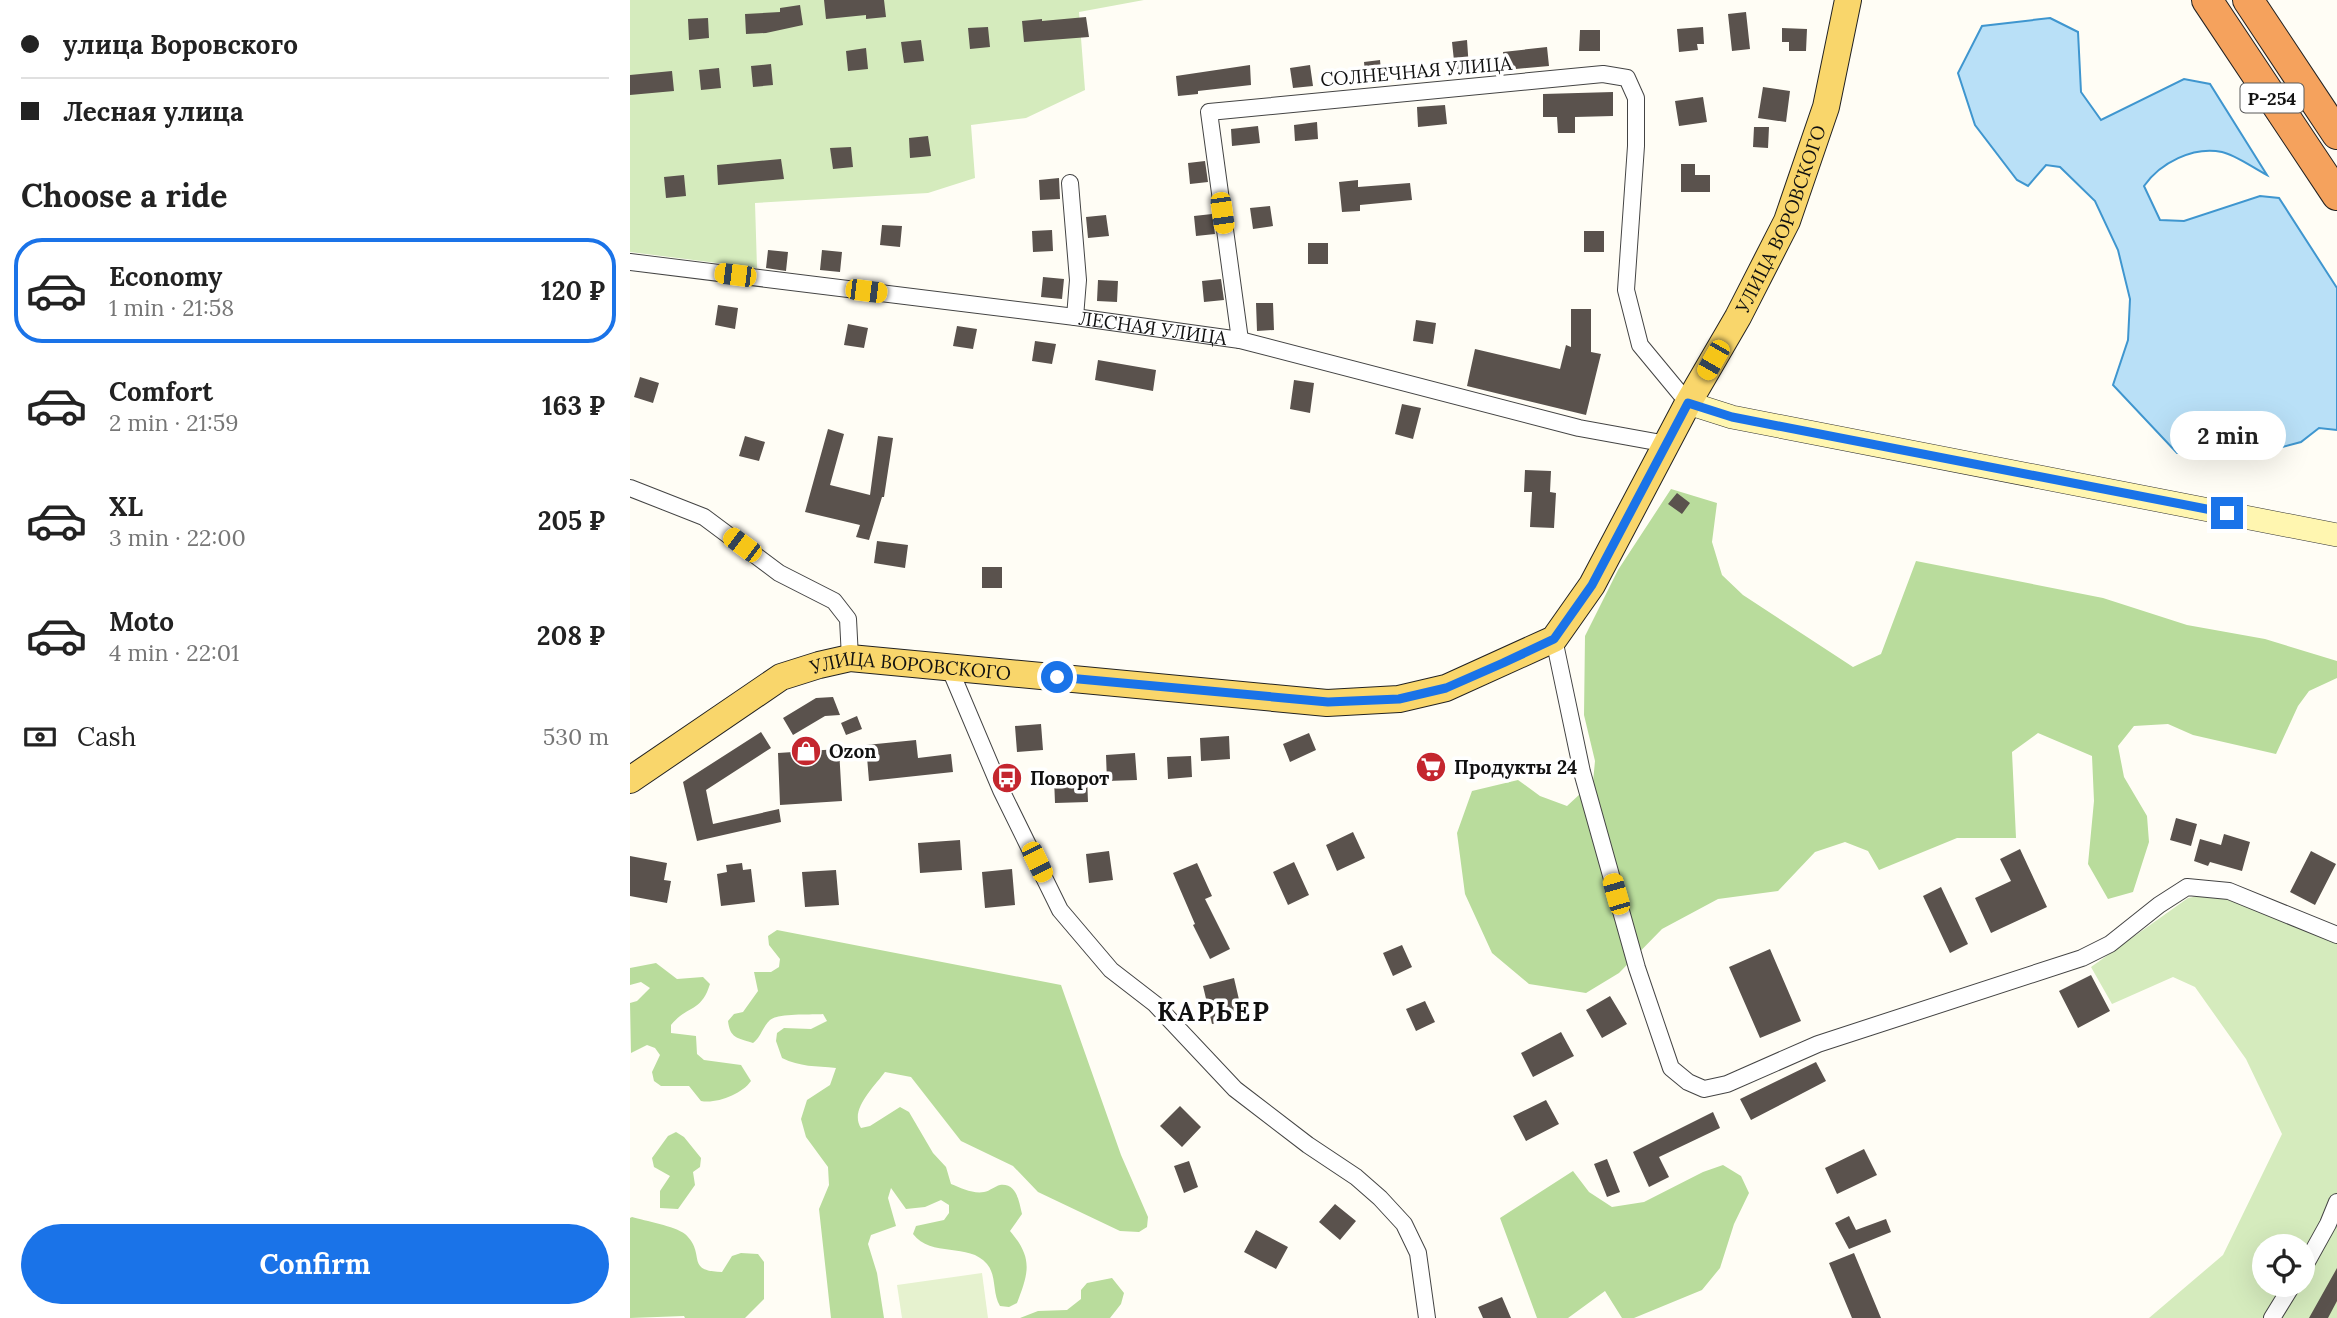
<!DOCTYPE html>
<meta charset="utf-8">
<style>
:root{--surface:#fff;--page:#f2f2f2;--text:#222;--muted:#767676;--line:#e0e0e0;--accent:#1a73e8}
body{margin:0;font-family:Lora,serif;background:var(--page);color:var(--text);height:100vh;display:flex;flex-direction:column;font-size:26px;white-space:nowrap}
*{box-sizing:border-box;margin:0}
p{font-size:23px;color:var(--muted)}
.icon{flex:none;width:38px;height:38px;fill:none;stroke:currentColor;stroke-width:2;stroke-linecap:round;stroke-linejoin:round}
.map{position:relative;flex:1;overflow:hidden}
.details{display:flex;flex-direction:column;background:var(--surface);width:630px}
.details>*{flex:none}
.guide{display:grid;align-content:center;height:154px;padding:0 21px;background:var(--surface)}
.tools{position:absolute;left:1622px;top:1234px;display:grid;gap:14px}
.tools a{display:grid;place-items:center;width:63px;height:63px;border-radius:50%;background:var(--surface);box-shadow:0 7px 28px #0002;font-size:35px}
.end{position:absolute;width:32px;height:32px;margin:-16px;border:9px solid #1a73e8;background:#fff;box-shadow:0 0 0 4px #fff}
.from{border-radius:50%}
.bubble{position:absolute;height:49px;border-radius:24px;background:var(--surface);box-shadow:0 7px 28px #0002;font-size:23px;font-weight:800;line-height:49px;text-align:center}
.car{position:absolute;width:21px;height:42px;margin:-21px -10px;border-radius:9px;box-shadow:0 0 5px 2px #0007;background:linear-gradient(#f5c518 24%,#345 0 40%,#f5c518 0 76%,#345 0 86%,#f5c518 0)}
.guide b{display:flex;align-items:center;gap:24px;height:66px;font-size:26px}
.guide b+b{border-top:2px solid var(--line)}
.guide i{width:18px;height:18px;background:var(--text)}
ul{padding:0;list-style:none}
li{display:flex;align-items:center;gap:21px;height:105px;margin:0 14px 10px;padding:0 7px;border:4px solid transparent;border-radius:28px}
li div{flex:1}
li b{display:block;font-size:26px}
li em{font-style:normal;font-weight:800}
li.selected{border-color:var(--accent)}
li>.icon{width:63px;height:63px;stroke-width:1.5}
h2{padding:0 21px;font-size:32px;line-height:84px}
.pay{display:flex;align-items:center;gap:18px;height:77px;padding:0 21px;font-size:26px}
.pay p{margin-inline-start:auto}
.button{display:flex;gap:14px;margin-top:auto;padding:14px 21px}
.button a{flex:1;height:80px;border-radius:42px;background:var(--accent);color:#fff;font-size:28px;font-weight:800;line-height:80px;text-align:center}
main{display:flex;flex:1;min-height:0}
.map>svg:first-child{display:block}
.green{fill:#d5ebbd;fill-rule:evenodd}
.forest{fill:#b9dc9c}
.pitch{fill:#e6f2cf}
.water{fill:#b9e0f7;stroke:#3f96cf;stroke-width:2}
.building{fill:#5a524d}
.lines{fill:none;stroke-linecap:round;stroke-linejoin:round}
.street-casing{stroke:#444;stroke-width:18}
.secondary-casing{stroke:#333;stroke-width:24}
.primary-casing{stroke:#222;stroke-width:28}
.highway-casing{stroke:#222;stroke-width:32}
.street{stroke:#fff;stroke-width:16}
.secondary{stroke:#fff6b0;stroke-width:23}
.primary{stroke:#f9d66b;stroke-width:26}
.highway{stroke:#f5a25d;stroke-width:30}
.route{stroke:#1a73e8;stroke-width:9}
.labels{text-anchor:middle;dominant-baseline:central;stroke-width:7;stroke-linejoin:round;paint-order:stroke}
.shield{fill:#fff;stroke:#585858;stroke-width:2}
.shield-label{font-size:18px;font-weight:bold;fill:#111}
.street-label{font-size:19px;fill:#111;stroke:#fff}
.poi-label{font-size:19px;font-weight:bold;fill:#111;stroke:#fff;text-anchor:start}
.district-label{font-size:26px;font-weight:bold;letter-spacing:2px;fill:#111;stroke:#fff}
</style>
<main>
<section class="details">
<div class="guide">
<b><i class="from"></i>улица Воровского</b>
<b><i></i>Лесная улица</b>
</div>
<h2>Choose a ride</h2>
<ul>
<li class="selected"><svg class="icon" aria-label="car" viewBox="0 0 24 24"><path d="M5 17H2v-5l4-1 3-4h7l3 4 3 1v5h-3M9 17h6M6 11h13"/><circle cx="7" cy="17" r="2"/><circle cx="17" cy="17" r="2"/></svg><div><b>Economy</b><p>1 min · 21:58</p></div><em>120 ₽</em></li>
<li><svg class="icon" aria-label="car" viewBox="0 0 24 24"><path d="M5 17H2v-5l4-1 3-4h7l3 4 3 1v5h-3M9 17h6M6 11h13"/><circle cx="7" cy="17" r="2"/><circle cx="17" cy="17" r="2"/></svg><div><b>Comfort</b><p>2 min · 21:59</p></div><em>163 ₽</em></li>
<li><svg class="icon" aria-label="car" viewBox="0 0 24 24"><path d="M5 17H2v-5l4-1 3-4h7l3 4 3 1v5h-3M9 17h6M6 11h13"/><circle cx="7" cy="17" r="2"/><circle cx="17" cy="17" r="2"/></svg><div><b>XL</b><p>3 min · 22:00</p></div><em>205 ₽</em></li>
<li><svg class="icon" aria-label="car" viewBox="0 0 24 24"><path d="M5 17H2v-5l4-1 3-4h7l3 4 3 1v5h-3M9 17h6M6 11h13"/><circle cx="7" cy="17" r="2"/><circle cx="17" cy="17" r="2"/></svg><div><b>Moto</b><p>4 min · 22:01</p></div><em>208 ₽</em></li>
</ul>
<div class="pay"><svg class="icon" aria-label="cash" viewBox="0 0 24 24"><path d="M3 7h18v10H3z"/><circle cx="12" cy="12" r="2"/></svg>Cash<p>530 m</p></div>
<div class="button"><a>Confirm</a></div>
</section>
<div class="map">
<svg width="1707" height="1318" viewBox="0 0 1707 1318">
<rect width="100%" height="100%" fill="#fffdf5"/>
<path class="green" d="M0 0H514L449 12 455 90 396 118 341 125 345 178 298 193 125 203 127 268 0 252Z
M1583 893 1707 943V1318H1519L1593 1255 1652 1134 1616 1059 1565 987 1543 977 1482 1004 1461 967 1558 898ZM1634 1246H1673V1284H1634Z"/>
<path class="forest" d="M1041 489 1087 503 1082 542 1092 575 1113 595 1223 667 1251 654 1286 561 1473 598 1557 625 1635 639 1707 661V678L1679 691 1668 706 1646 754 1563 735 1538 724 1504 726 1488 746 1494 777 1517 816 1519 842 1503 892 1478 899 1458 864 1464 801 1462 756 1408 733 1382 752 1386 838H1327L1249 870 1238 851 1215 842 1185 852 1148 891 1088 899 1032 929 989 973 956 993 899 984 862 953 835 894 827 833 842 791 888 780 910 796 937 806 963 782 965 761 954 715 955 636 988 570Z
M147 930 431 985 491 1155 518 1217 517 1227 509 1232 490 1231 408 1192 383 1166 331 1141 281 1077 255 1072C244 1087 219 1110 231 1128L240 1126 270 1107 279 1112 303 1153 316 1167 321 1184C331 1188 343 1194 354 1192 360 1191 365 1186 370 1185 387 1183 389 1202 392 1214L380 1231C403 1258 399 1272 387 1303L379 1307 370 1306C362 1293 367 1276 357 1264 339 1242 301 1258 283 1234L286 1226 314 1220 319 1213V1205L311 1200 295 1207 276 1209 261 1188 258 1198 266 1226 241 1235 238 1244 247 1273 254 1318H201L189 1209 199 1185 198 1167 176 1137 171 1119 177 1100 200 1085 206 1068C186 1066 170 1067 152 1058L146 1041 147 1033 154 1028 181 1029 197 1021 193 1014C181 1015 148 1013 140 1020 133 1026 131 1037 123 1043 107 1038 100 1038 98 1021L104 1014 113 1012 128 991 124 972H141L149 967 150 959 139 945 138 936Z
M26 963 47 979 73 977 80 984C71 1013 57 1005 41 1025V1033L66 1036 67 1054 74 1060 111 1065 121 1081C112 1094 87 1104 71 1101L59 1086H31L24 1081 22 1072 30 1055 25 1048 17 1045 1 1053 0 1003 7 1001 20 988 11 982 0 985V968Z
M46 1132 54 1137 71 1158 70 1167 63 1172 65 1185 48 1209 30 1208V1191L40 1176 24 1167 22 1158 38 1136Z
M1093 1165 1111 1176 1119 1193 1104 1224 1090 1268 1072 1290 1004 1318H992L975 1291 938 1318H907L870 1218 943 1171 959 1192 982 1207 1014 1202 1073 1172Z
M2 1217C15 1221 45 1226 55 1234 77 1254 54 1271 92 1272L102 1256 111 1253 128 1254 134 1262V1299L115 1318H55L54 1316 0 1318V1218Z
M482 1278 494 1293 491 1304 480 1318H390L408 1311 437 1310 451 1299V1290L457 1283Z"/>
<path class="pitch" d="M352 1273 358 1318H272L267 1285Z"/>
<path class="water" d="M1420 18 1448 32 1451 92 1471 120 1554 79 1580 84 1637 175C1623 168 1606 155 1592 152 1563 146 1530 163 1514 186L1530 220 1554 221 1630 196 1649 198 1707 288V430L1689 428 1671 442 1641 450 1547 453 1483 385 1498 340 1500 299 1488 250 1465 201 1430 167 1416 165 1398 186 1387 180 1345 125 1328 73 1352 26Z"/>
<path class="building" d="M194 0H254L256 17 236 19V15L196 19Z
M170 5 173 25 136 33 116 34 115 14 150 12V8Z
M1116 12 1120 49 1102 51 1098 14Z
M456 17 459 37 394 42 392 21 412 19V21Z
M78 18 79 38 59 40 58 19Z
M358 27 360 47 340 49 338 28Z
M1073 27 1074 44H1067L1068 50 1049 52 1047 29Z
M1152 28 1177 29 1176 51H1159V42H1152Z
M950 30H970V51H949Z
M291 40 294 61 274 63 271 42Z
M837 40 839 69 825 70 822 42Z
M917 47 919 66 875 70 873 52Z
M236 48 238 69 218 71 216 51Z
M750 60 752 81 736 82 734 62Z
M141 64 143 85 123 87 121 66Z
M620 65 621 85 568 91V94L548 96 546 76Z
M680 65 683 86 663 88 660 68Z
M89 68 91 88 71 90 69 70Z
M42 71 44 91 0 95V75Z
M1133 87 1160 91 1156 122 1128 118Z
M983 92V116L945 117V133H928L927 117H913V94Z
M1073 97 1077 122 1049 126 1045 101Z
M815 105 817 124 788 127 787 107Z
M687 122 688 139 665 141 664 125Z
M628 126 630 143 602 146 601 129Z
M1124 127H1139L1138 148 1123 147Z
M298 136 301 156 280 158 279 138Z
M221 147 223 167 203 169 200 148Z
M151 159 154 179 88 185 87 165Z
M575 161 578 182 560 184 558 163Z
M1051 164H1065V175H1080V192H1051Z
M54 175 56 196 36 198 34 177Z
M429 178 430 199 410 200 409 180Z
M728 180V187L780 183 782 200 730 205V211L712 212 709 182Z
M640 206 643 226 623 229 620 208Z
M582 214 585 234 566 236 564 216Z
M476 215 479 236 458 238 456 217Z
M252 225 272 226 270 247 250 245Z
M422 230 423 251 403 252 402 231Z
M954 231H974V252H954Z
M678 243H698V264H678Z
M138 250 158 252 156 271 136 268Z
M192 250 212 252 210 272 190 270Z
M413 277 434 279 432 299 411 297Z
M591 279 594 300 574 302 572 281Z
M468 280 488 281 487 302 467 301Z
M626 303H643L644 330 627 331Z
M88 305 108 308 105 329 85 325Z
M941 309H961V352L971 354 956 415 837 386 845 349 930 369 936 345 941 347Z
M786 320 806 323 803 344 783 341Z
M218 324 238 328 234 348 214 345Z
M327 326 347 329 343 349 323 346Z
M405 341 426 344 422 364 402 361Z
M468 360 526 370 523 391 465 380Z
M10 377 29 383 23 403 4 397Z
M664 380 684 383 680 413 660 409Z
M772 404 791 408 783 439 765 434Z
M198 429 214 434 200 485 240 495 248 436 263 438 254 497H252L239 540 226 537 230 525 175 512Z
M115 436 135 442 129 461 109 456Z
M895 470 921 471 920 492 926 493 924 528 900 527 902 492H894Z
M1047 493 1060 503 1052 514 1038 504Z
M247 541 278 545 275 568 244 563Z
M352 567H372V588H352Z
M203 697 210 715 195 716 163 735 153 718 186 698Z
M227 716 232 729 216 735 211 723Z
M411 724 413 750 387 752 385 726Z
M131 732 141 748 76 790 83 824 149 809 151 822 67 841 53 782Z
M679 733 686 750 660 762 653 744Z
M599 736 600 759 571 761 570 738Z
M286 740 288 758 321 754 323 772 239 781 236 745Z
M209 749 212 801 150 805 148 753Z
M505 753 507 780 477 781 476 755Z
M561 756 562 777 538 779 537 757Z
M457 776 458 802 425 803 424 778Z
M1546 818 1567 824 1561 846 1540 840Z
M723 832 735 858 707 871 696 845Z
M1594 834 1620 842 1612 871 1580 862 1578 866 1564 861 1570 839 1591 845Z
M330 840 332 870 290 873 288 843Z
M1390 849 1417 907 1361 933 1345 898 1381 881 1370 859Z
M479 851 483 880 459 883 456 854Z
M1681 851 1706 864 1685 905 1660 892Z
M0 856 37 863 34 880 41 881 37 903 0 896Z
M664 862 679 895 658 905 643 872Z
M112 863 113 870 121 869 125 902 91 906 87 874 97 872 96 865Z
M567 863 582 896 575 899 600 949 580 959 563 925 565 924 543 873Z
M382 869 385 905 355 908 352 872Z
M206 870 209 905 175 907 172 872Z
M1311 887 1338 944 1320 953 1293 896Z
M772 945 782 967 763 976 753 953Z
M1140 949 1171 1021 1130 1038 1099 967Z
M1461 975 1480 1011 1448 1028 1429 991Z
M604 978 613 1017 582 1024 573 986Z
M980 996 997 1024 972 1038 956 1010Z
M795 1001 805 1022 786 1031 776 1009Z
M931 1032 944 1056 903 1077 891 1053Z
M1186 1062 1196 1081 1121 1120 1110 1099Z
M916 1100 929 1124 896 1141 883 1116Z
M550 1106 571 1127 552 1147 530 1126Z
M1083 1112 1090 1128 1029 1157 1039 1177 1019 1187 1003 1152Z
M1234 1149 1247 1175 1207 1194 1195 1168Z
M977 1159 990 1192 977 1197 964 1164Z
M559 1161 568 1187 554 1193 544 1166Z
M705 1204 726 1221 710 1240 689 1222Z
M1219 1216 1226 1230 1256 1219 1261 1232 1219 1249 1205 1223Z
M626 1230 658 1247 646 1269 614 1252Z
M1224 1253 1251 1318H1222L1199 1263Z
M1707 1268V1301L1698 1318H1679Z
M872 1297 881 1318H853L848 1307Z"/>
<g class="lines">
<g class="street-casing">
<g id="street">
<path d="M440 183 448 280 445 317"/>
<path id="s1" d="M0 262 445 317 610 340 949 428 1037 444"/>
<path d="M610 340 579 112 973 74 997 78 1006 98V146L996 290 1010 345 1058 403"/>
<path d="M0 488 74 517 149 573 204 601 218 619 220 658"/>
<path d="M924 639 952 772 1007 968 1041 1068 1058 1082 1074 1089 1097 1084 1188 1044 1452 958 1480 944 1529 905 1557 887 1599 891 1707 935"/>
<path d="M319 667 371 790 430 910 481 970 525 1004 605 1089 678 1145 726 1177 750 1198 774 1224 788 1253 797 1318"/>
<path d="M1673 1269 1698 1224 1707 1202"/>
<path d="M1642 1318 1663 1284"/>
</g>
</g>
<g class="secondary-casing">
<path id="secondary" d="M1058 403 1102 417 1707 535"/>
</g>
<g class="primary-casing">
<g id="primary">
<path id="s2" d="M0 780 151 677 189 665 220 658 697 703 769 699 816 688 924 639 962 585 1058 403 1108 317 1157 221 1196 107 1218 0"/>
</g>
</g>
<g class="highway-casing">
<path id="highway" d="M1577 0 1707 195
M1618 0 1707 134"/>
</g>
<use href="#street" class="street"/>
<use href="#secondary" class="secondary"/>
<use href="#primary" class="primary"/>
<use href="#highway" class="highway"/>
</g>
<g class="lines">
<path class="route" d="M427 677 698 702 769 699 816 688 873 663 924 639 962 585 1058 403 1102 417 1597 513"/>
</g>
<defs>
<g id="shop-disc" transform="scale(1.575)"><circle r="9.5" fill="#c4262e" stroke="#fff"/><path d="M-5-2.5h2.3a2.7 3.5 0 0 1 5.4 0H5L5.5 6h-11ZM-1.5-2.5h3a1.5 2.3 0 0 0-3 0Z" fill="#fff"/></g>
<g id="supermarket-disc" transform="scale(1.575)"><circle r="9.5" fill="#c4262e" stroke="#fff"/><path d="M-6-5.5h2.5l.6 2H6L4.5 2H-2.5L-4.4-4H-6ZM-1.5 3.2a1.3 1.3 0 1 0 .1 0ZM3 3.2a1.3 1.3 0 1 0 .1 0Z" fill="#fff"/></g>
<g id="bus-disc" transform="scale(1.575)"><circle r="9.5" fill="#c4262e" stroke="#fff"/><path d="M-5-6H5V4H4V6H2V4H-2V6H-4V4H-5ZM-3.5-4V0h7V-4ZM-3.5 1.2v1.5H-2V1.2ZM2 1.2v1.5H3.5V1.2Z" fill="#fff"/></g>
</defs>
<g fill-rule="evenodd">
<use href="#shop-disc" x="176" y="751"/>
<use href="#supermarket-disc" x="801" y="767"/>
<use href="#bus-disc" x="377" y="778"/>
</g>
<g class="labels">
<rect class="shield" x="1610.5" y="83.5" width="63" height="29" rx="5"/>
<g class="shield-label">
<text x="1642" y="98">Р-254</text>
</g>
<g class="street-label">
<text transform="translate(786 71) rotate(-5)">СОЛНЕЧНАЯ УЛИЦА</text>
<text stroke="none"><textPath href="#s2" startOffset="1451">УЛИЦА ВОРОВСКОГО</textPath></text>
<text stroke="none"><textPath href="#s1" startOffset="527">ЛЕСНАЯ УЛИЦА</textPath></text>
<text stroke="none"><textPath href="#s2" startOffset="315">УЛИЦА ВОРОВСКОГО</textPath></text>
</g>
<g class="poi-label">
<text x="199" y="751">Ozon</text>
<text x="824" y="767">Продукты 24</text>
<text x="400" y="778">Поворот</text>
</g>
<g class="district-label">
<text x="584" y="1011">КАРЬЕР</text>
</g>
</g>
</svg>
<div class="tools">
<a><svg class="icon" aria-label="locate" viewBox="0 0 24 24"><circle cx="12" cy="12" r="6"/><path d="M12 2v4M12 18v4M2 12h4M18 12h4"/></svg></a>
</div>
<i class="end from" style="left:427px;top:677px"></i>
<i class="end" style="left:1597px;top:513px"></i>
<div class="bubble" style="left:1540px;top:411px;width:116px">2 min</div>
<i class="car" style="left:592px;top:213px;rotate:172deg"></i>
<i class="car" style="left:105px;top:275px;rotate:277deg"></i>
<i class="car" style="left:236px;top:291px;rotate:97deg"></i>
<i class="car" style="left:1083px;top:360px;rotate:210deg"></i>
<i class="car" style="left:112px;top:545px;rotate:307deg"></i>
<i class="car" style="left:407px;top:862px;rotate:154deg"></i>
<i class="car" style="left:986px;top:894px;rotate:344deg"></i>
</div>
</main>
